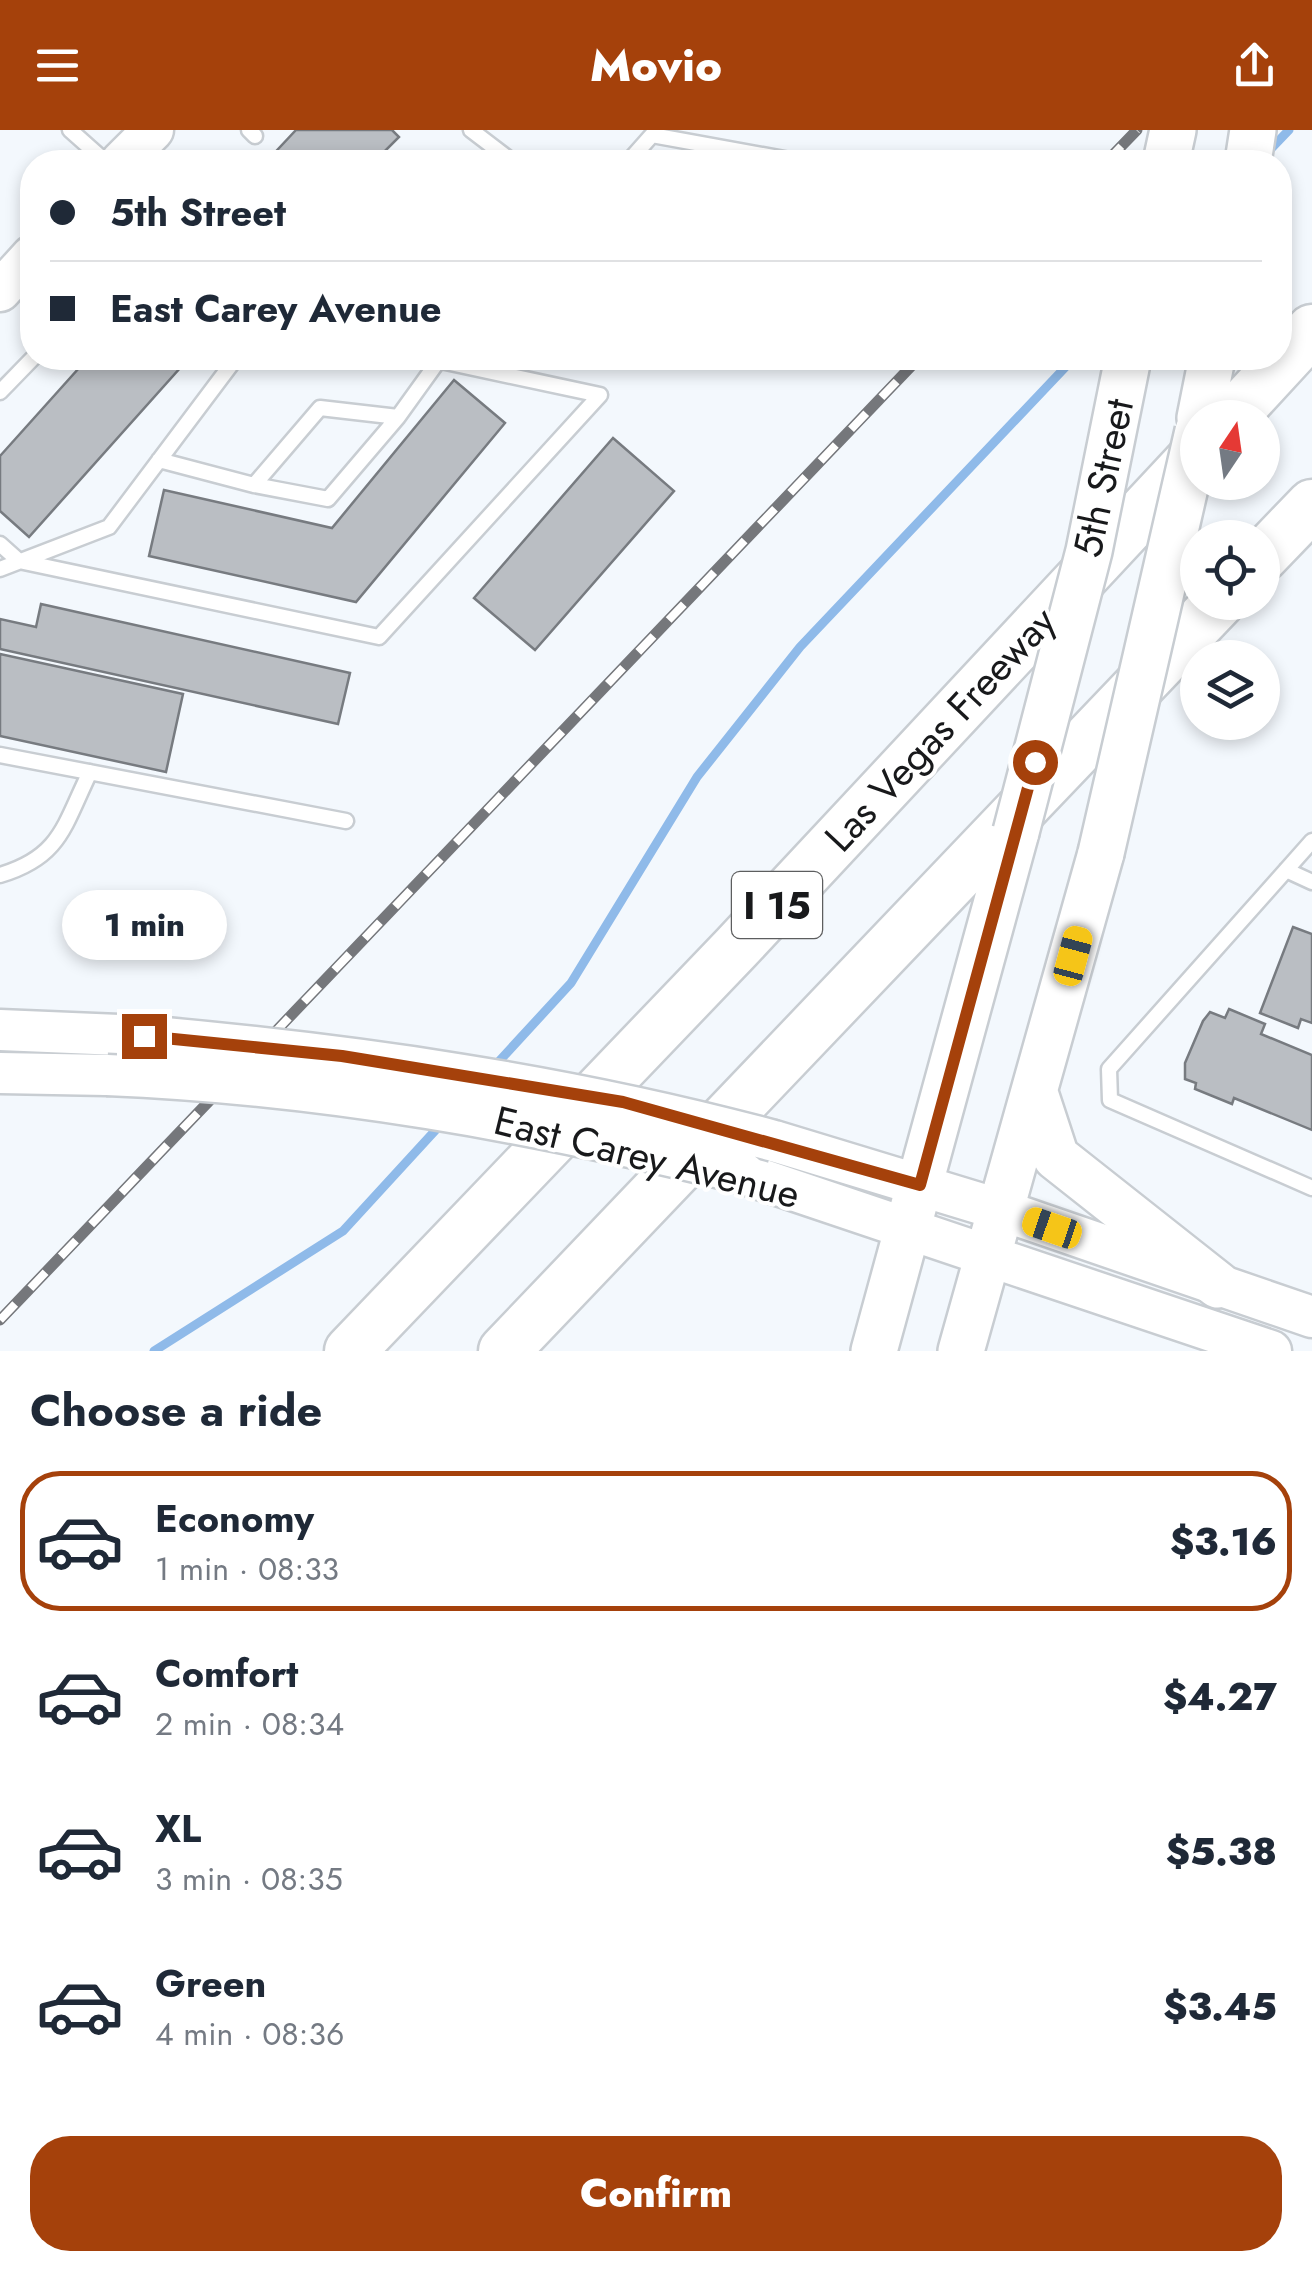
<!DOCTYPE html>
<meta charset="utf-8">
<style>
:root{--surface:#fff;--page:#f6f6f7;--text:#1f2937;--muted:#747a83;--line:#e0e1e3;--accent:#a5410b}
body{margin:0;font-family:Jost,sans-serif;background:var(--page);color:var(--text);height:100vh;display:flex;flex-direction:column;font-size:38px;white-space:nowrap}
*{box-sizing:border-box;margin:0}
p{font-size:32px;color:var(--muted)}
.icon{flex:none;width:55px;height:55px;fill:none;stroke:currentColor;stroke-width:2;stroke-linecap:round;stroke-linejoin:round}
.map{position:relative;height:1221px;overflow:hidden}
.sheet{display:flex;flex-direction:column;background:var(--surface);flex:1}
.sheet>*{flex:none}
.hud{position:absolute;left:20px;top:20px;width:1272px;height:220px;border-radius:40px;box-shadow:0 5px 15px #0003;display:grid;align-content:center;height:220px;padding:0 30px;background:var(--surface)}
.needle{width:65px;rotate:13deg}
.controls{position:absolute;left:1180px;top:270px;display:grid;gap:20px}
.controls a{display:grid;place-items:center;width:100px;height:100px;border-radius:50%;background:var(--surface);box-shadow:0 5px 15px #0003;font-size:50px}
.end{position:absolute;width:45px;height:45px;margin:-22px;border:12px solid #a5410b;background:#fff;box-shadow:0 0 0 5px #fff}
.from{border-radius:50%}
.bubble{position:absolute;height:70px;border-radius:35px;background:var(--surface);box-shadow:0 5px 15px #0003;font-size:32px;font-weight:800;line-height:70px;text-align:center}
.car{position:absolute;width:30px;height:60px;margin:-30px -15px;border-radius:12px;box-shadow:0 0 8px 2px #0007;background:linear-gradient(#f5c518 24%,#345 0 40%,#f5c518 0 76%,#345 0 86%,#f5c518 0)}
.hud b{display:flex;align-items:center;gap:35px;height:95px;font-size:38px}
.hud b+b{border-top:2px solid var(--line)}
.hud i{width:25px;height:25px;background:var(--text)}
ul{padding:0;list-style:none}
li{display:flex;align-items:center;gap:30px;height:140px;margin:0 20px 15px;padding:0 10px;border:5px solid transparent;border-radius:40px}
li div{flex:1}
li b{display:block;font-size:38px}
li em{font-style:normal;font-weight:800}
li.active{border-color:var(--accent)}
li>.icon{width:90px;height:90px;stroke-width:1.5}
h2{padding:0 30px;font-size:45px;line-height:120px}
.primary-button{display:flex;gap:20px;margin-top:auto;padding:20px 30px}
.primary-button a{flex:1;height:115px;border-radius:40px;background:var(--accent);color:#fff;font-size:40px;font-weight:800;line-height:115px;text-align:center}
header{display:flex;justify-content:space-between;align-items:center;height:130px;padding:0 30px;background:var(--accent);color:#fff;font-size:45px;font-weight:800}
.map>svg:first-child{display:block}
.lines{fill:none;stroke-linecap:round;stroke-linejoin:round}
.stream{stroke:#8fbae9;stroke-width:9}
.building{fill:#babec3;stroke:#777b80;stroke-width:2.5}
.lane-casing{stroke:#c8cdd2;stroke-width:19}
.secondary-casing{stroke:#c8cdd2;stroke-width:45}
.primary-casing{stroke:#c8cdd2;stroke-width:50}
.highway-casing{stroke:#c8cdd2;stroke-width:55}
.lane{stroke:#fff;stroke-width:14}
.secondary{stroke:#fff;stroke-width:40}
.primary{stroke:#fff;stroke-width:45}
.highway{stroke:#fff;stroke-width:50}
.rail-casing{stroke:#75777b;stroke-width:11}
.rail{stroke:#fff;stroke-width:8;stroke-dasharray:22;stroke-linecap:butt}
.secondary-bridge-casing{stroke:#c8cdd2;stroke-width:45;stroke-linecap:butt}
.primary-bridge-casing{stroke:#c8cdd2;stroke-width:50;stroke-linecap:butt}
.secondary-bridge{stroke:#fff;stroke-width:40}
.primary-bridge{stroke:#fff;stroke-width:45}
.route{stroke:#a5410b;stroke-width:12}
.labels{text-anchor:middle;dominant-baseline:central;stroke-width:8;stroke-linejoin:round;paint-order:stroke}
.shield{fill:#fff;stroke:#5d5e5f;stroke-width:2.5}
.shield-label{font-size:38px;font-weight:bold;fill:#18191b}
.street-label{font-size:40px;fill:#18191b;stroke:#fff}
</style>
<header><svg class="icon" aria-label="menu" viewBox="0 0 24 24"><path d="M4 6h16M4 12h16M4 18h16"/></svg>Movio<svg class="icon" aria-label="share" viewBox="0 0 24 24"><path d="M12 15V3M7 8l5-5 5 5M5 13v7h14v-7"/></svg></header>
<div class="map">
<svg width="1312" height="1221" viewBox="0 0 1312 1221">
<rect width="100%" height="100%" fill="#f3f8fd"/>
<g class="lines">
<path class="stream" d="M1267 23 1289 0
M491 940 571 853 697 647 800 517 1074 228
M154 1221 343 1101 443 992"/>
</g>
<path class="building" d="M296 0H392L399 7 374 32H266Z
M88 228H189L29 407 0 381V326Z
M454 250 505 293 356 472 149 426 164 360 332 398Z
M613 308 674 361 535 520 474 468Z
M41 474 350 543 338 594 0 519V489L36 497Z
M0 524 183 564 166 642 0 606Z
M1293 797 1312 804V893L1301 889 1298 898 1260 883Z
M1229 879 1265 894 1261 904 1312 925V1000L1234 968 1232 974 1195 959 1196 953 1185 949V933L1203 891 1210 882 1225 888Z"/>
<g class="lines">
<g class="lane-casing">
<path id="lane" d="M70 0 106 32
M249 0 255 6
M471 0 513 32
M628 32 652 5 801 32
M0 262 33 228
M159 330 254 355 320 278 398 287 439 230
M254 355 328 369 398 287
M0 414 19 431 379 507 600 265 427 228
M0 439 109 397 236 228
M0 625 346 691
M1312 711 1109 939 1110 970 1312 1058
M1286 740 1312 752
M0 745C61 727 64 695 90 642"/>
</g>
<g class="secondary-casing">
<path id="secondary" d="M121 32 153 0
M0 161 32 126
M0 900 143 906
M0 943 107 945
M774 1011 1001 1080 1312 1187
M745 1044 1271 1221"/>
</g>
<g class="primary-casing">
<path id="primary" d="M1166 32 1173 0
M1248 32 1253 0
M1200 288 1212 228
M1035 963 1056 1027 1218 1155
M874 1221 1016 702
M961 1221 1101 723"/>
</g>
<g class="highway-casing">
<path id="highway" d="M1231 288 1312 200
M1262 427 1312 375
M350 1221 736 818 1198 323
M504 1221 1219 472"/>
</g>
<use href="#lane" class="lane"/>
<use href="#secondary" class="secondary"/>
<use href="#primary" class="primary"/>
<use href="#highway" class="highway"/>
<g class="rail-casing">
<path id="rail" d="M1106 32 1137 0
M0 1190 919 228"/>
</g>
<use href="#rail" class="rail"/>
<g class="secondary-bridge-casing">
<path id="secondary-bridge" d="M143 906C357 925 567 955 774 1011
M107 945C324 954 535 992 745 1044"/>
</g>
<g class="primary-bridge-casing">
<path id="primary-bridge" d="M1016 702 1089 421 1128 228
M1101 723 1198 301"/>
</g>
<use href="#secondary-bridge" class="secondary-bridge"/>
<use href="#primary-bridge" class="primary-bridge"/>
</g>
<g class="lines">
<path class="route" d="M144 906 342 926 623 972 920 1055 1035 632"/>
</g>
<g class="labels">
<rect class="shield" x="732" y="742" width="90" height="66" rx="8"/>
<g class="shield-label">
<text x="777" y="775">I 15</text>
</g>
<g class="street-label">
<text transform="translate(1103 348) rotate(-78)">5th Street</text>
<text transform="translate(940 599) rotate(-47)">Las Vegas Freeway</text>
<text transform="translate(647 1027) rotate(14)">East Carey Avenue</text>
</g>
</g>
</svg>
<div class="controls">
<a><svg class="needle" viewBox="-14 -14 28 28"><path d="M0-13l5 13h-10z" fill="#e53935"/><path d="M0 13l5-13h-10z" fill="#747a83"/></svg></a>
<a><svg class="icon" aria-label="locate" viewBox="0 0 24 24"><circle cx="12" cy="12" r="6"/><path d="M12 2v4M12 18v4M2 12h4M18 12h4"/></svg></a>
<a><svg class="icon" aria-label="layers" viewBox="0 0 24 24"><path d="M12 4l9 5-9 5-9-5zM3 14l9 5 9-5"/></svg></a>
</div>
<i class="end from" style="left:1035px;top:632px"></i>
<i class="end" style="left:144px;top:906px"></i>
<div class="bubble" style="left:62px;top:760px;width:165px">1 min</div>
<i class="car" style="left:1073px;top:826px;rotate:15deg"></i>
<i class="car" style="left:1052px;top:1098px;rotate:289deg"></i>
<div class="hud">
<b><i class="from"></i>5th Street</b>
<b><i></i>East Carey Avenue</b>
</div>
</div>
<section class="sheet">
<h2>Choose a ride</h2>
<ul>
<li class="active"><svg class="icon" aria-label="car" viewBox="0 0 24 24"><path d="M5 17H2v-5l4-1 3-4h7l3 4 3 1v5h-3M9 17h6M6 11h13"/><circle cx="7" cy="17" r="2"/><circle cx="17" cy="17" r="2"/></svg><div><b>Economy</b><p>1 min · 08:33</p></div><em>$3.16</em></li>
<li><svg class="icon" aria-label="car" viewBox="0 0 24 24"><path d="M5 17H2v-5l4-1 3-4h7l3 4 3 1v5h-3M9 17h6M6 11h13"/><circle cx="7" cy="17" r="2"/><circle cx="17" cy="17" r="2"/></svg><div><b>Comfort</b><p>2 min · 08:34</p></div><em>$4.27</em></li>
<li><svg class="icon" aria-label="car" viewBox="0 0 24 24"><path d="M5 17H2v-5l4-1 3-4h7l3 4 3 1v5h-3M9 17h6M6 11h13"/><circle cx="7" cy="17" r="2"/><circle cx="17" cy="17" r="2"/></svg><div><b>XL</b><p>3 min · 08:35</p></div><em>$5.38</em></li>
<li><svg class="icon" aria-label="car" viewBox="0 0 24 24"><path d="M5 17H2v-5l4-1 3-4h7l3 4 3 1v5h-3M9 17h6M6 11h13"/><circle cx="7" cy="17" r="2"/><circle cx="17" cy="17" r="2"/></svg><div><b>Green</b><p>4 min · 08:36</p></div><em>$3.45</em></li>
</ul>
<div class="primary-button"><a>Confirm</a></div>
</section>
